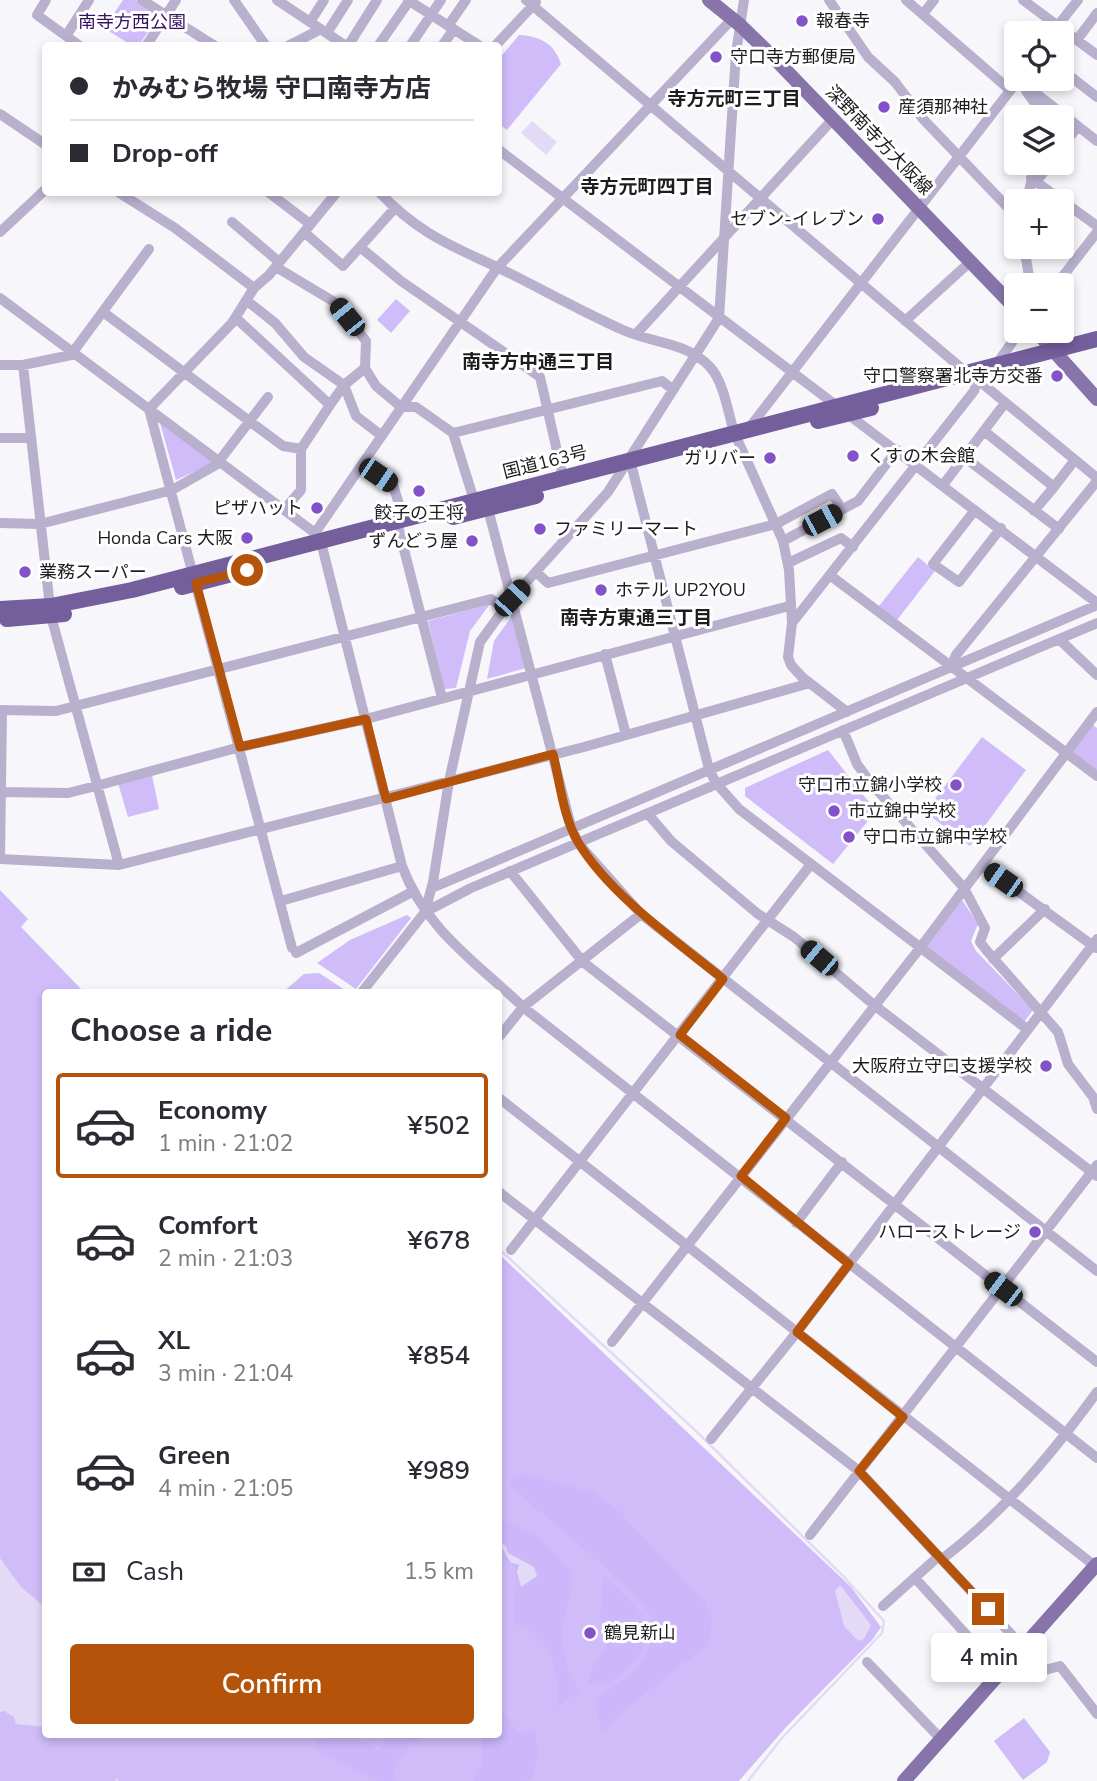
<!DOCTYPE html>
<meta charset="utf-8">
<style>
:root{--surface:#fff;--page:#f2f2f3;--text:#2b2b33;--muted:#7c7c81;--line:#e1e1e2;--accent:#b45309}
body{margin:0;font-family:"Nunito Sans","Noto Sans JP",sans-serif;background:var(--page);color:var(--text);height:100vh;display:flex;flex-direction:column;font-size:26px;white-space:nowrap}
*{box-sizing:border-box;margin:0}
p{font-size:23px;color:var(--muted)}
.icon{flex:none;width:38px;height:38px;fill:none;stroke:currentColor;stroke-width:2;stroke-linecap:round;stroke-linejoin:round}
.map{position:relative;flex:1;overflow:hidden}
.sheet{position:absolute;left:42px;top:989px;width:460px;height:749px;display:flex;flex-direction:column;background:var(--surface);border-radius:7px;box-shadow:0 4px 10px #0003}
.sheet>*{flex:none}
.top-card{position:absolute;left:42px;top:42px;width:460px;height:154px;border-radius:7px;box-shadow:0 4px 10px #0003;display:grid;align-content:center;height:154px;padding:0 28px;background:var(--surface)}
.tools{position:absolute;left:1004px;top:21px;display:grid;gap:14px}
.tools a{display:grid;place-items:center;width:70px;height:70px;border-radius:7px;background:var(--surface);box-shadow:0 4px 10px #0003;font-size:35px}
.end{position:absolute;width:32px;height:32px;margin:-16px;border:9px solid #b45309;background:#fff;box-shadow:0 0 0 4px #fff}
.from{border-radius:50%}
.bubble{position:absolute;height:49px;border-radius:7px;background:var(--surface);box-shadow:0 4px 10px #0003;font-size:23px;font-weight:600;line-height:49px;text-align:center}
.car{position:absolute;width:21px;height:42px;margin:-21px -10px;border-radius:9px;box-shadow:0 0 5px 2px #0007;background:linear-gradient(#222 24%,#8ab4d8 0 40%,#222 0 76%,#8ab4d8 0 86%,#222 0)}
.top-card b{display:flex;align-items:center;gap:24px;height:66px;font-size:26px}
.top-card b+b{border-top:2px solid var(--line)}
.top-card i{width:18px;height:18px;background:var(--text)}
ul{padding:0;list-style:none}
li{display:flex;align-items:center;gap:21px;height:105px;margin:0 14px 10px;padding:0 14px;border:4px solid transparent;border-radius:7px}
li div{flex:1}
li b{display:block;font-size:26px}
li em{font-style:normal;font-weight:600}
li.current{border-color:var(--accent)}
li>.icon{width:63px;height:63px;stroke-width:1.5}
h2{padding:0 28px;font-size:32px;line-height:84px}
.pay{display:flex;align-items:center;gap:18px;height:77px;padding:0 28px;font-size:26px}
.pay p{margin-inline-start:auto}
.action{display:flex;gap:14px;margin-top:auto;padding:14px 28px}
.action a{flex:1;height:80px;border-radius:7px;background:var(--accent);color:#fff;font-size:28px;font-weight:600;line-height:80px;text-align:center}
.map>svg:first-child{display:block}
.green{fill:#d0bcf9}
.forest{fill:#cdb6fa}
.water{fill:#e2daf6}
.lines{fill:none;stroke-linecap:round;stroke-linejoin:round}
.stream{stroke:#e2daf6;stroke-width:2.5}
.minor{stroke:#b9b0ce;stroke-width:10}
.major{stroke:#8674aa;stroke-width:14}
.highway{stroke:#745e9c;stroke-width:16}
.route{stroke:#b45309;stroke-width:9}
.poi-dot{fill:#8351c9;stroke:#fff;stroke-width:2.5}
.labels{text-anchor:middle;dominant-baseline:central;stroke-width:6;stroke-linejoin:round;paint-order:stroke}
.poi-label{font-size:18px;fill:#1d1c1e;stroke:#fff;text-anchor:start}
.park-label{font-size:18px;fill:#361260;stroke:#fff}
.street-label{font-size:18px;fill:#1d1c1e;stroke:#fff}
.neighbourhood-label{font-size:19px;font-weight:bold;fill:#1d1c1e;stroke:#fff}
</style>
<div class="map">
<svg width="1097" height="1781" viewBox="0 0 1097 1781">
<rect width="100%" height="100%" fill="#f7f6fa"/>
<path class="green" d="M123 0H136L159 16 139 45H131L104 28Z
M519 35C540 36 555 44 561 64L507 130 499 124V59Z
M396 299 410 311 391 333 377 320Z
M160 423 213 461 211 464 176 480Z
M918 557 935 571 897 620 879 606Z
M490 604 470 631 456 688 444 689 428 621Z
M512 616 526 668 487 679 494 641Z
M1090 723 1097 728V770L1071 751Z
M982 737 1026 770 970 846 925 812Z
M828 750 876 811 833 864 745 796V788Z
M152 775 159 809 128 817 118 783Z
M0 890 28 919 21 927 84 992H46V1734H499V1254L851 1587 881 1627 872 1640 787 1726 739 1781H0Z
M962 900 978 924 971 941 976 951 1033 1010 1024 1022 927 947Z
M407 915 411 918 356 989 317 963 350 940Z
M319 973 348 992H283L304 974Z
M1024 1718 1050 1752 1047 1762 1023 1780 994 1741Z"/>
<path class="forest" d="M525 1474 594 1493 616 1508 704 1601 712 1618 710 1638 706 1646 629 1706 606 1729 601 1730 595 1699 630 1675 645 1658 653 1635 651 1618 641 1602 604 1566 509 1485 513 1478Z
M499 1517 538 1537 572 1572C573 1585 569 1597 566 1610 557 1642 564 1663 579 1691L557 1708C561 1673 551 1633 513 1624 513 1602 519 1583 513 1562L499 1561Z
M604 1576C618 1590 642 1607 645 1628 650 1655 615 1689 588 1684L592 1669 617 1628 600 1618Z
M499 1709 519 1732 535 1731 538 1752 534 1776 527 1781H473L483 1762 481 1734H499Z
M340 1734H353L364 1742 369 1741 376 1751 385 1744 383 1734H408L420 1738 416 1744 412 1742 403 1757 401 1756 392 1772 396 1776 395 1781H379L317 1751 316 1742 336 1736 338 1742 351 1737 341 1738Z"/>
<path class="water" d="M532 121 557 142 546 155 521 133Z
M499 1542 506 1546 508 1553 534 1567 537 1576 521 1587 517 1572 519 1565 510 1562Z
M0 1558 21 1587 45 1607V1727L16 1724 14 1717 4 1711 0 1712Z
M840 1585 871 1625 864 1639 858 1641 844 1626 835 1591Z"/>
<g class="lines">
<path class="stream" d="M499 1249 697 1432 843 1576 884 1621 882 1633 781 1739 748 1781
M117 1780V1781"/>
<path class="minor" d="M46 0 37 15 80 46
M142 0 215 46
M234 0 266 46
M277 0 346 46
M408 0 480 46
M526 0 966 372
M829 0 868 57 895 82 923 119 1017 217
M906 0 1010 90
M1023 0 1097 55
M923 14 934 0
M733 18 497 268 315 533 321 542 402 866C426 930 475 961 523 1007L1097 1458
M310 22 324 0
M448 26 466 0
M327 33 348 0
M1052 33 1078 0
M66 36 89 0
M1077 40 1097 13
M146 46 176 0
M288 46 321 29
M348 46 377 0
M378 46 410 0
M410 46 441 0
M442 46 454 29
M495 46 536 2
M1062 70 1097 97
M1019 80 1097 141
M1026 91 1045 117
M0 114 46 145
M1062 147 1078 126
M499 150 1097 603
M1031 178 1097 226
M1036 182 1051 163
M118 192 175 228 254 288
M268 192 310 224
M379 192C422 237 456 247 509 273 547 292 585 313 623 330 651 343 688 342 710 367 724 382 728 413 734 432
M1027 201 1035 163
M232 222 278 261
M0 232 46 189
M304 232 343 266 360 247 401 281 540 377 563 477
M360 247 395 208
M1024 247 1029 276 1036 285
M276 267 336 303 366 341 365 368 376 386 401 407H416L453 433 474 500 488 509 571 826 578 843 641 914 1097 1271
M1056 285 1097 232
M0 298 315 533
M246 300 275 323 304 357 344 385 356 416 382 436
M103 312 283 446 301 449
M236 318 330 405 301 449V490L284 510
M905 321 970 262
M637 333 833 119
M73 352 149 249
M0 365H23L76 354
M23 365 51 616 119 865
M996 365 1020 331
M330 405 344 385 365 368
M749 428 1019 79
M984 431 1054 487 1034 511
M453 433 662 381 672 389
M0 438H31
M738 441 783 541 789 570 792 623 788 657 791 665 802 677 847 712
M964 457 1059 529
M630 460 709 769 716 783 739 809 1027 1029
M364 465 393 485 404 520
M943 485 1005 403
M1054 487 1074 461
M975 510 933 564 959 582 1001 528
M0 523 40 524 172 490 216 465 268 397
M399 530 442 698
M783 541 858 501 897 450
M788 563 841 538 853 547
M536 572 548 583 776 524 832 494 842 509
M831 576 1097 776
M792 623 974 391 978 380 1097 478
M1059 639 1097 675
M605 654 626 735
M951 667 956 655 1097 481
M0 710 56 711 491 599 504 609
M2 710 0 859 119 865 584 747 810 683
M843 730 857 764 870 782 964 888 985 928 980 942 987 951 1058 1032
M0 792 68 793 96 786 240 747 366 719 789 606
M648 814 671 841 758 914 794 937 874 1005 1097 1176
M982 865 1096 948
M510 871 583 962 1097 1362
M432 888 1097 605
M281 901 402 866
M425 912 471 888 1097 623
M292 948 149 409 232 323 254 288 269 275 337 192
M296 953 412 892
M993 959 1045 909
M362 992 425 912 433 882 449 781 480 642 512 598 608 492 719 318 736 53 744 0
M1059 1035 1068 1064 1093 1097 1097 1109
M499 1037 523 1007 641 914
M499 1098 1095 1566
M499 1192 859 1471 1022 1646
M796 1223 842 1162
M511 1250 811 864
M612 1342 920 948 1097 712
M711 1439 797 1332 1097 939
M810 1535 1097 1165
M942 1559C1003 1513 1052 1454 1097 1392
M915 1578 1000 1672
M883 1606 939 1556
M1010 1661 1026 1675 1060 1666 1097 1714
M867 1662 941 1739"/>
<path class="major" d="M709 0 740 25 775 59 1017 310
M1036 331 1097 399
M904 1781 1097 1564"/>
<path class="highway" d="M818 421 871 408
M453 517 536 496
M182 587 255 568
M0 609 51 606 132 590 1097 339
M7 619 64 614"/>
</g>
<g class="lines">
<path class="route" d="M247 570 196 583 240 747 366 719 386 799 553 754C560 782 563 817 578 842 609 894 676 941 723 979L680 1035 786 1118 741 1176 849 1264 797 1332 903 1417 859 1471 988 1609"/>
</g>
<g class="poi-dot">
<circle cx="802" cy="21" r="7"/>
<circle cx="716" cy="57" r="7"/>
<circle cx="884" cy="107" r="7"/>
<circle cx="878" cy="219" r="7"/>
<circle cx="1057" cy="376" r="7"/>
<circle cx="853" cy="456" r="7"/>
<circle cx="770" cy="458" r="7"/>
<circle cx="419" cy="491" r="7"/>
<circle cx="317" cy="508" r="7"/>
<circle cx="540" cy="529" r="7"/>
<circle cx="247" cy="538" r="7"/>
<circle cx="472" cy="541" r="7"/>
<circle cx="25" cy="572" r="7"/>
<circle cx="601" cy="590" r="7"/>
<circle cx="956" cy="785" r="7"/>
<circle cx="834" cy="811" r="7"/>
<circle cx="849" cy="837" r="7"/>
<circle cx="1046" cy="1066" r="7"/>
<circle cx="1035" cy="1232" r="7"/>
<circle cx="590" cy="1633" r="7"/>
</g>
<g class="labels">
<g class="poi-label">
<text x="816" y="21">報春寺</text>
<text x="730" y="57">守口寺方郵便局</text>
<text x="898" y="107">産須那神社</text>
<text x="864" y="219" text-anchor="end">セブン-イレブン</text>
<text x="1043" y="376" text-anchor="end">守口警察署北寺方交番</text>
<text x="867" y="456">くすの木会館</text>
<text x="756" y="458" text-anchor="end">ガリバー</text>
<text x="303" y="508" text-anchor="end">ピザハット</text>
<text x="419" y="513" text-anchor="middle">餃子の王将</text>
<text x="554" y="529">ファミリーマート</text>
<text x="233" y="538" text-anchor="end">Honda Cars 大阪</text>
<text x="458" y="541" text-anchor="end">ずんどう屋</text>
<text x="39" y="572">業務スーパー</text>
<text x="615" y="590">ホテル UP2YOU</text>
<text x="942" y="785" text-anchor="end">守口市立錦小学校</text>
<text x="848" y="811">市立錦中学校</text>
<text x="863" y="837">守口市立錦中学校</text>
<text x="1032" y="1066" text-anchor="end">大阪府立守口支援学校</text>
<text x="1021" y="1232" text-anchor="end">ハローストレージ</text>
<text x="604" y="1633">鶴見新山</text>
</g>
<g class="park-label">
<text x="132" y="22">南寺方西公園</text>
</g>
<g class="street-label">
<text transform="translate(879 140) rotate(46)">深野南寺方大阪線</text>
<text transform="translate(545 462) rotate(-14)">国道163号</text>
</g>
<g class="neighbourhood-label">
<text x="734" y="99">寺方元町三丁目</text>
<text x="647" y="187">寺方元町四丁目</text>
<text x="538" y="362">南寺方中通三丁目</text>
<text x="636" y="618">南寺方東通三丁目</text>
</g>
</g>
</svg>
<div class="tools">
<a><svg class="icon" aria-label="locate" viewBox="0 0 24 24"><circle cx="12" cy="12" r="6"/><path d="M12 2v4M12 18v4M2 12h4M18 12h4"/></svg></a>
<a><svg class="icon" aria-label="layers" viewBox="0 0 24 24"><path d="M12 4l9 5-9 5-9-5zM3 14l9 5 9-5"/></svg></a>
<a>+</a>
<a>−</a>
</div>
<i class="end from" style="left:247px;top:570px"></i>
<i class="end" style="left:988px;top:1609px"></i>
<div class="bubble" style="left:931px;top:1633px;width:116px">4 min</div>
<i class="car" style="left:347px;top:317px;rotate:321deg"></i>
<i class="car" style="left:378px;top:475px;rotate:124deg"></i>
<i class="car" style="left:822px;top:520px;rotate:62deg"></i>
<i class="car" style="left:512px;top:598px;rotate:43deg"></i>
<i class="car" style="left:1003px;top:880px;rotate:305deg"></i>
<i class="car" style="left:819px;top:958px;rotate:310deg"></i>
<i class="car" style="left:1003px;top:1289px;rotate:307deg"></i>
<div class="top-card">
<b><i class="from"></i>かみむら牧場 守口南寺方店</b>
<b><i></i>Drop-off</b>
</div>
<section class="sheet">
<h2>Choose a ride</h2>
<ul>
<li class="current"><svg class="icon" aria-label="car" viewBox="0 0 24 24"><path d="M5 17H2v-5l4-1 3-4h7l3 4 3 1v5h-3M9 17h6M6 11h13"/><circle cx="7" cy="17" r="2"/><circle cx="17" cy="17" r="2"/></svg><div><b>Economy</b><p>1 min · 21:02</p></div><em>¥502</em></li>
<li><svg class="icon" aria-label="car" viewBox="0 0 24 24"><path d="M5 17H2v-5l4-1 3-4h7l3 4 3 1v5h-3M9 17h6M6 11h13"/><circle cx="7" cy="17" r="2"/><circle cx="17" cy="17" r="2"/></svg><div><b>Comfort</b><p>2 min · 21:03</p></div><em>¥678</em></li>
<li><svg class="icon" aria-label="car" viewBox="0 0 24 24"><path d="M5 17H2v-5l4-1 3-4h7l3 4 3 1v5h-3M9 17h6M6 11h13"/><circle cx="7" cy="17" r="2"/><circle cx="17" cy="17" r="2"/></svg><div><b>XL</b><p>3 min · 21:04</p></div><em>¥854</em></li>
<li><svg class="icon" aria-label="car" viewBox="0 0 24 24"><path d="M5 17H2v-5l4-1 3-4h7l3 4 3 1v5h-3M9 17h6M6 11h13"/><circle cx="7" cy="17" r="2"/><circle cx="17" cy="17" r="2"/></svg><div><b>Green</b><p>4 min · 21:05</p></div><em>¥989</em></li>
</ul>
<div class="pay"><svg class="icon" aria-label="cash" viewBox="0 0 24 24"><path d="M3 7h18v10H3z"/><circle cx="12" cy="12" r="2"/></svg>Cash<p>1.5 km</p></div>
<div class="action"><a>Confirm</a></div>
</section>
</div>
